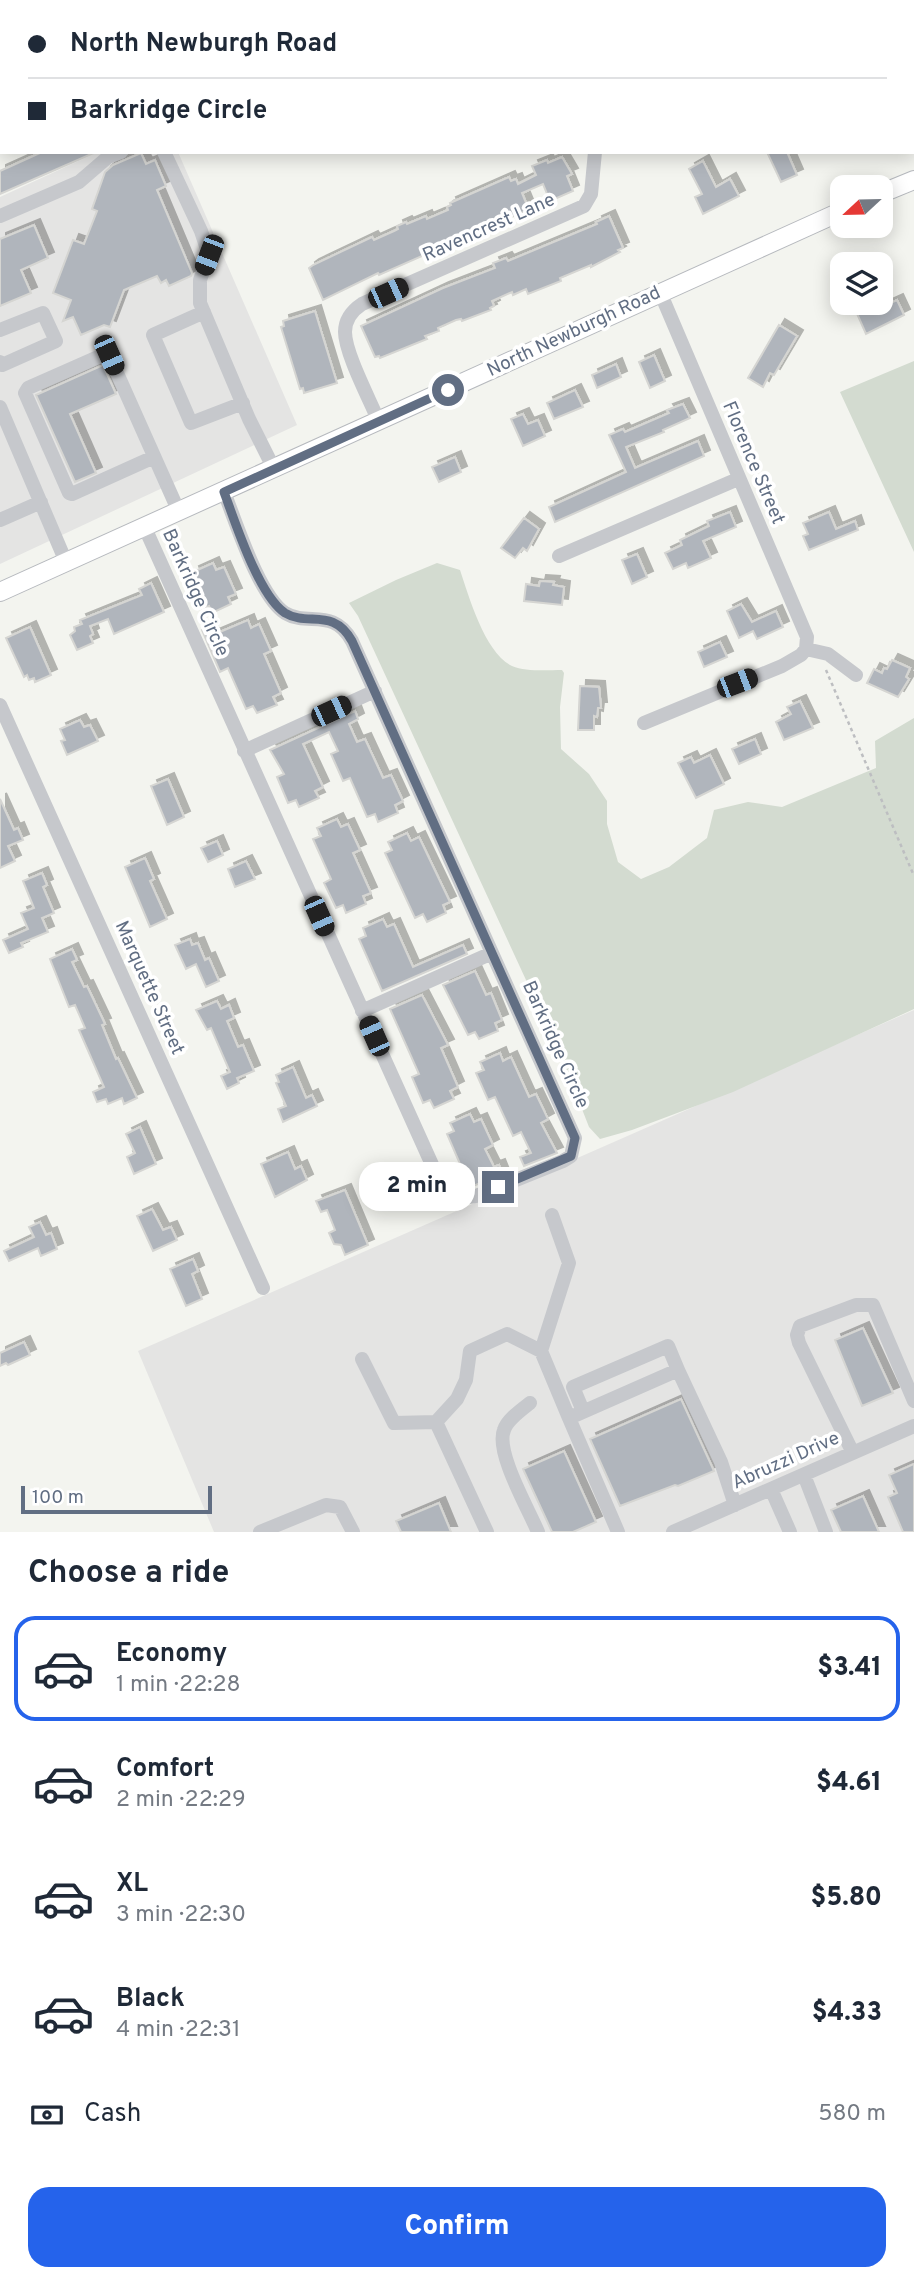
<!DOCTYPE html>
<meta charset="utf-8">
<style>
:root{--surface:#fff;--page:#f2f2f3;--text:#1f2937;--muted:#747a83;--line:#e0e1e3;--accent:#2563eb}
body{margin:0;font-family:Overpass,sans-serif;background:var(--page);color:var(--text);height:100vh;display:flex;flex-direction:column;font-size:26px;white-space:nowrap}
*{box-sizing:border-box;margin:0}
p{font-size:23px;color:var(--muted)}
.icon{flex:none;width:38px;height:38px;fill:none;stroke:currentColor;stroke-width:2;stroke-linecap:round;stroke-linejoin:round}
.map{position:relative;height:1532px;overflow:hidden}
.sheet{display:flex;flex-direction:column;background:var(--surface);flex:1}
.sheet>*{flex:none}
.banner{position:absolute;left:0px;top:0px;width:915px;height:154px;box-shadow:0 4px 18px #0003;display:grid;align-content:center;height:154px;padding:0 28px;background:var(--surface)}
.needle{width:46px;rotate:248deg}
.buttons{position:absolute;left:830px;top:175px;display:grid;gap:14px}
.buttons a{display:grid;place-items:center;width:63px;height:63px;border-radius:14px;background:var(--surface);box-shadow:0 4px 18px #0003;font-size:35px}
.scale{position:absolute;left:21px;bottom:18px;width:191px;box-sizing:border-box;padding-left:7px;border:4px solid #616e83;border-top:0;font-size:19px;line-height:24px;white-space:nowrap;color:#616e83;-webkit-text-stroke:5px #fff;paint-order:stroke}
.end{position:absolute;width:32px;height:32px;margin:-16px;border:9px solid #616e83;background:#fff;box-shadow:0 0 0 4px #fff}
.from{border-radius:50%}
.bubble{position:absolute;height:49px;border-radius:21px;background:var(--surface);box-shadow:0 4px 18px #0003;font-size:23px;font-weight:800;line-height:49px;text-align:center}
.car{position:absolute;width:21px;height:42px;margin:-21px -10px;border-radius:9px;box-shadow:0 0 5px 2px #0007;background:linear-gradient(#222 24%,#8ab4d8 0 40%,#222 0 76%,#8ab4d8 0 86%,#222 0)}
.banner b{display:flex;align-items:center;gap:24px;height:66px;font-size:26px}
.banner b+b{border-top:2px solid var(--line)}
.banner i{width:18px;height:18px;background:var(--text)}
ul{padding:0;list-style:none}
li{display:flex;align-items:center;gap:21px;height:105px;margin:0 14px 10px;padding:0 14px;border:4px solid transparent;border-radius:21px}
li div{flex:1}
li b{display:block;font-size:26px}
li em{font-style:normal;font-weight:800}
li.current{border-color:var(--accent)}
li>.icon{width:63px;height:63px;stroke-width:1.5}
h2{padding:0 28px;font-size:32px;line-height:84px}
.pay{display:flex;align-items:center;gap:18px;height:77px;padding:0 28px;font-size:26px}
.pay p{margin-inline-start:auto}
.button{display:flex;gap:14px;margin-top:auto;padding:14px 28px}
.button a{flex:1;height:80px;border-radius:21px;background:var(--accent);color:#fff;font-size:28px;font-weight:800;line-height:80px;text-align:center}
.map>svg:first-child{display:block}
.built{fill:#e4e4e3}
.green{fill:#d3dbd0}
.building{fill:#b0b5bc;stroke:#d5d5d2;stroke-width:2;filter:url(#shadow)}
.lines{fill:none;stroke-linecap:round;stroke-linejoin:round}
.major-casing{stroke:#b6b9be;stroke-width:20}
.path{stroke:#bdbec1;stroke-width:2.5;stroke-dasharray:3.5 3.5;stroke-linecap:butt}
.minor{stroke:#c6c8cc;stroke-width:14}
.major{stroke:#fff;stroke-width:18}
.route{stroke:#616e83;stroke-width:9}
.labels{text-anchor:middle;dominant-baseline:central;stroke-width:7;stroke-linejoin:round;paint-order:stroke}
.street-label{font-size:19px;fill:#616e83;stroke:#fff}
</style>
<div class="map">
<svg width="914" height="1532" viewBox="0 0 914 1532">
<defs>
<filter id="shadow"><feDropShadow dx="6" dy="-6" stdDeviation="0" flood-color="#0004"/></filter>
</defs>
<rect width="100%" height="100%" fill="#f3f4ef"/>
<path class="built" d="M98 152H178L297 425 0 564V197Z
M914 1010V1532H214L138 1351Z"/>
<path class="green" d="M914 361V552L840 392Z
M437 563 460 570C469 597 485 653 512 666 526 672 548 670 562 670L564 673 560 707 561 749 589 774 607 801V824L618 862 641 879 669 867 707 838 714 810 748 802 782 807 876 768 875 741 914 718V1009L733 1092 632 1130 600 1139 589 1127 562 1058 358 616 349 603 396 580Z"/>
<path class="building" d="M42 152H96L0 194V171Z
M767 152H787L797 175 781 182Z
M141 153 146 164 155 160 166 186 157 190 192 273 191 276 169 286 166 280 161 283 157 276 124 290 110 327 104 325 81 335 73 317 63 321 71 300 53 293 73 240 84 244 97 211 92 209 105 172 113 165Z
M562 157 572 174 567 176 573 191 550 201 543 184 522 193 529 210 473 232 444 245 446 248 432 254 431 252 379 275 378 273 323 300 309 268 313 265 372 237 374 240 394 231 398 229 397 226 406 222 407 224 426 216 427 219 448 210 447 207 451 205 450 203 509 177 511 181 516 179 518 184 536 175 532 166 547 160 548 163Z
M703 161 716 187 730 179 739 196 703 214 695 197 702 194 689 169Z
M609 216 623 248 618 250 620 252 591 267V265L560 278 561 281 528 294 526 289 513 295 512 292 492 301 494 306 490 308 491 310 462 321 461 319 456 320 438 328 439 331 425 336 427 339 380 358 379 356 375 357 361 326 443 288 495 268 493 263 506 258 508 261 597 224 596 222Z
M34 225 48 258 21 270 31 293 0 306V239Z
M897 300 904 315 866 334 855 309 861 305 860 303H880L882 301 884 306Z
M315 311 337 383 304 393 303 388 300 389 281 327 284 326 283 321Z
M779 325 797 336 774 375 770 373 763 387 748 378Z
M654 355 665 381 650 388 639 362Z
M616 364 621 377 597 388 592 375Z
M103 365 116 394 70 414 96 473 75 482 36 395Z
M575 390 583 407 554 419 547 403Z
M683 404 690 418 663 430 664 432 626 447 635 468 698 441 704 456 555 522 549 507 626 472 609 435 623 429 625 432 669 413 667 410Z
M523 414 528 424 538 420 545 436 523 446 511 419Z
M455 457 461 472 439 482 432 467Z
M730 512 736 527 703 541 711 558 688 568 686 563 673 569 665 553 682 545 680 540 709 526 707 521Z
M829 512 836 529 855 521 858 530 809 550 803 536 808 534 803 523Z
M524 518 539 529 527 551 523 548 515 558 501 548Z
M637 554 647 577 632 584 622 560Z
M213 563 216 570 224 567 236 594 228 597 231 604 212 613 209 606 201 609 189 583 196 580 193 572Z
M540 581 554 582 553 585 564 587 562 605 524 601 526 584 539 586Z
M151 583 164 612 114 634 108 619 90 626 93 634 90 636 93 643 77 650 70 635 75 631 74 627 82 624 80 620 142 595 139 589Z
M741 604 752 622 776 611 783 627 757 639 753 631 739 638 727 611Z
M248 620 251 628 259 624 271 651 264 654 281 693 273 697 277 705 257 713 253 706 246 709 228 668 220 672 202 630 209 627 213 635Z
M30 627 51 675 35 682 34 678 29 680 27 675 24 677 6 638Z
M720 642 727 657 704 667 698 652Z
M892 660 910 668 906 677 909 679 898 697 867 683 874 669 882 673 884 668 887 669Z
M580 686 599 687 601 708H598L597 717 594 716V730H578Z
M800 701 813 728 784 740 776 722 791 714 787 707Z
M355 711 358 719 349 724 357 742 365 739 383 778 391 775 403 801 395 805 398 813 378 822 375 814 367 817 350 778 343 781 331 754 338 751 329 732 303 744 323 787 315 791 319 798 299 807 296 800 288 803 277 777 284 774 270 750Z
M80 720 84 727 90 725 98 741 67 755 61 741 65 740 60 729Z
M755 739 761 754 739 764 732 749Z
M710 755 724 784 696 798 678 763 691 757 694 763Z
M168 779 184 817 167 825 151 786Z
M0 799 14 830 18 828 23 840 8 846 15 861 0 868Z
M337 819 341 827 348 824 360 850 353 853 371 893 363 896 366 904 346 913 343 905 336 908 324 883 331 879 313 839 321 836 317 828Z
M407 833 411 841 419 837 450 902 443 905 446 913 427 922 423 914 415 918 385 853 392 850 388 842Z
M217 841 223 855 208 862 201 848Z
M145 858 154 879 150 881 167 919 150 927 125 867Z
M246 861 255 879 235 887 228 869Z
M42 873 47 885 43 887 54 913 42 918 48 932 21 943 23 947 9 953 3 940 28 929 21 913 34 908 23 881Z
M383 919 387 927 394 924 413 967 463 945 467 954 382 991 359 939 366 936 363 928Z
M190 939 192 945 198 943 205 960 209 958 219 981 206 987 196 964 186 969 175 945Z
M72 949 77 960 72 962 84 987 87 986 105 1024 102 1025 116 1059 118 1058 137 1098 124 1104 122 1098 108 1104 106 1099 97 1102 93 1092 104 1087 79 1030 85 1028 75 1005 69 1007 50 959Z
M475 971 486 995 491 993 502 1020 495 1023 498 1031 479 1039 475 1032 468 1035 443 985Z
M422 995 448 1045 441 1048 458 1087 450 1091 454 1099 434 1108 430 1100 423 1103 412 1077 419 1074 390 1009Z
M217 1001 221 1009 229 1005 234 1018 227 1021 238 1047 243 1045 254 1071 237 1078 239 1083 227 1089 221 1076 230 1072 211 1028 207 1030 196 1010Z
M500 1053 503 1061 511 1057 529 1097 536 1094 548 1119 541 1123 557 1153 524 1166 520 1157 531 1153 521 1132 513 1136 495 1097 488 1100 476 1073 484 1070 480 1062Z
M293 1067 306 1098 312 1095 317 1106 283 1122 278 1109 286 1106 276 1083 279 1082 276 1075Z
M470 1114 474 1122 481 1119 493 1145 485 1149 494 1167 499 1165 503 1175 470 1187 447 1134 454 1131 450 1123Z
M140 1127 156 1164 134 1174 127 1157 135 1153 126 1134Z
M288 1152 295 1169 301 1166 307 1180 275 1197 261 1164Z
M345 1190 368 1245 345 1255 341 1245 334 1244 329 1233 335 1230 327 1210 321 1212 316 1201Z
M152 1209 163 1230 171 1227 177 1240 153 1251 137 1216Z
M40 1222 46 1235 51 1233 57 1249 41 1256 38 1248 9 1261 4 1251 34 1237 29 1227Z
M193 1259 198 1271 192 1274 202 1299 186 1306 170 1269Z
M863 1328 893 1393 862 1406 835 1340Z
M24 1342 30 1355 8 1365 6 1363 0 1366V1353Z
M681 1399 714 1471 678 1486 675 1485 620 1506 590 1439Z
M564 1451 596 1522 573 1532H552L523 1469Z
M914 1464V1532H903L888 1497 897 1493 889 1475Z
M863 1496 879 1532H841L831 1510Z
M439 1503 451 1532H401L396 1521Z"/>
<g class="lines">
<g class="major-casing">
<path id="major" d="M880 194 914 180
M0 592 842 211"/>
</g>
<path class="path" d="M826 670 914 876"/>
<path class="minor" d="M603 0V2
M770 0 771 2
M914 123V124
M164 152 201 231 209 255 200 280V303L249 419 274 469
M0 216 79 182 108 157 121 152
M660 292 807 637 806 649
M204 312 153 335 191 423 243 403
M0 330 43 313 56 341 2 365 0 362
M0 407 66 562
M379 422C370 400 345 353 345 332 345 319 353 310 362 304L584 206 591 194 595 152
M154 457 72 494 69 493 25 393 28 388 105 354 109 355 179 512
M0 520 41 502
M145 528 443 1189C454 1199 462 1198 476 1196L563 1161 571 1156 575 1138 352 641C333 607 308 627 285 613 259 596 236 522 224 492
M559 556 738 479
M806 649 828 654 856 675
M0 705 263 1288
M644 723 782 666 801 655 806 649
M244 751 375 691
M362 1011 492 953
M552 1215 569 1263 541 1351 569 1418
M362 1359 394 1423 436 1422
M530 1403C521 1410 507 1420 504 1430 495 1452 529 1510 538 1532
M583 1411 573 1387 668 1346 678 1370
M853 1453 799 1343 797 1335 800 1326 856 1305H873L914 1401
M804 1475 826 1532
M771 1489 790 1532
M260 1532 326 1505 340 1507 353 1532
M487 1532 436 1422 457 1399 466 1380 470 1351 507 1334 541 1351
M618 1532 569 1418 678 1370 721 1462 735 1505
M673 1532 914 1426"/>
<use href="#major" class="major"/>
</g>
<g class="lines">
<path class="route" d="M448 390 224 492C235 522 259 596 285 613 308 627 333 607 352 641L575 1138 571 1156 498 1187"/>
</g>
<g class="labels">
<g class="street-label">
<text transform="translate(489 228) rotate(-24)">Ravencrest Lane</text>
<text transform="translate(574 332) rotate(-25)">North Newburgh Road</text>
<text transform="translate(753 463) rotate(67)">Florence Street</text>
<text transform="translate(195 593) rotate(66)">Barkridge Circle</text>
<text transform="translate(149 988) rotate(66)">Marquette Street</text>
<text transform="translate(555 1045) rotate(66)">Barkridge Circle</text>
<text transform="translate(786 1461) rotate(-24)">Abruzzi Drive</text>
</g>
</g>
</svg>
<div class="buttons">
<a><svg class="needle" viewBox="-14 -14 28 28"><path d="M0-13l5 13h-10z" fill="#e53935"/><path d="M0 13l5-13h-10z" fill="#747a83"/></svg></a>
<a><svg class="icon" aria-label="layers" viewBox="0 0 24 24"><path d="M12 4l9 5-9 5-9-5zM3 14l9 5 9-5"/></svg></a>
</div>
<div class="scale">100 m</div>
<i class="end from" style="left:448px;top:390px"></i>
<i class="end" style="left:498px;top:1187px"></i>
<div class="bubble" style="left:359px;top:1162px;width:116px">2 min</div>
<i class="car" style="left:209px;top:255px;rotate:201deg"></i>
<i class="car" style="left:388px;top:293px;rotate:66deg"></i>
<i class="car" style="left:109px;top:355px;rotate:156deg"></i>
<i class="car" style="left:737px;top:683px;rotate:69deg"></i>
<i class="car" style="left:331px;top:711px;rotate:65deg"></i>
<i class="car" style="left:319px;top:916px;rotate:156deg"></i>
<i class="car" style="left:374px;top:1036px;rotate:336deg"></i>
<div class="banner">
<b><i class="from"></i>North Newburgh Road</b>
<b><i></i>Barkridge Circle</b>
</div>
</div>
<section class="sheet">
<h2>Choose a ride</h2>
<ul>
<li class="current"><svg class="icon" aria-label="car" viewBox="0 0 24 24"><path d="M5 17H2v-5l4-1 3-4h7l3 4 3 1v5h-3M9 17h6M6 11h13"/><circle cx="7" cy="17" r="2"/><circle cx="17" cy="17" r="2"/></svg><div><b>Economy</b><p>1 min · 22:28</p></div><em>$3.41</em></li>
<li><svg class="icon" aria-label="car" viewBox="0 0 24 24"><path d="M5 17H2v-5l4-1 3-4h7l3 4 3 1v5h-3M9 17h6M6 11h13"/><circle cx="7" cy="17" r="2"/><circle cx="17" cy="17" r="2"/></svg><div><b>Comfort</b><p>2 min · 22:29</p></div><em>$4.61</em></li>
<li><svg class="icon" aria-label="car" viewBox="0 0 24 24"><path d="M5 17H2v-5l4-1 3-4h7l3 4 3 1v5h-3M9 17h6M6 11h13"/><circle cx="7" cy="17" r="2"/><circle cx="17" cy="17" r="2"/></svg><div><b>XL</b><p>3 min · 22:30</p></div><em>$5.80</em></li>
<li><svg class="icon" aria-label="car" viewBox="0 0 24 24"><path d="M5 17H2v-5l4-1 3-4h7l3 4 3 1v5h-3M9 17h6M6 11h13"/><circle cx="7" cy="17" r="2"/><circle cx="17" cy="17" r="2"/></svg><div><b>Black</b><p>4 min · 22:31</p></div><em>$4.33</em></li>
</ul>
<div class="pay"><svg class="icon" aria-label="cash" viewBox="0 0 24 24"><path d="M3 7h18v10H3z"/><circle cx="12" cy="12" r="2"/></svg>Cash<p>580 m</p></div>
<div class="button"><a>Confirm</a></div>
</section>
